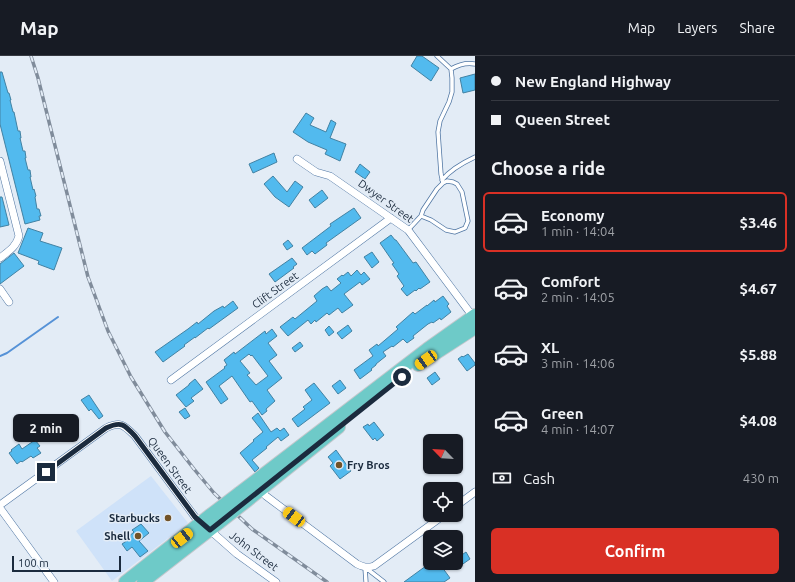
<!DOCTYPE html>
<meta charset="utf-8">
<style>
:root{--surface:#171b24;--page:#20242c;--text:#f1f3f6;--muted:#9ea1a6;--line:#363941;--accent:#d93025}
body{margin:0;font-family:Ubuntu,sans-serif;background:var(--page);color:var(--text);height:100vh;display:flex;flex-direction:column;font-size:15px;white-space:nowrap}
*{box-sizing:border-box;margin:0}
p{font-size:13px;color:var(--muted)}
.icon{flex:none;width:22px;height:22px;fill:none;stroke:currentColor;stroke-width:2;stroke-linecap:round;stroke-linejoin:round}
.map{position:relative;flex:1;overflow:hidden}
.details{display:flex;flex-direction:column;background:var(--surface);width:320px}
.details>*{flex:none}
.top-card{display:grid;align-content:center;height:88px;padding:0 16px;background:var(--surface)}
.needle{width:26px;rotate:295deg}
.buttons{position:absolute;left:423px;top:378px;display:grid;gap:8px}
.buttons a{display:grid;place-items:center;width:40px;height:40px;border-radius:6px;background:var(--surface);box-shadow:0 1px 3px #0004;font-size:20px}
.scale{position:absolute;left:12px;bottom:10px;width:109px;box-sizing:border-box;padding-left:4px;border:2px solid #1b2b3e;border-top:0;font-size:11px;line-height:14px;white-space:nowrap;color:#1b2b3e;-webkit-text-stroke:3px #e3ecf6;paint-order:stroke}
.end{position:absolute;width:18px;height:18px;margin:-9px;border:5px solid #1b2b3e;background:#fff;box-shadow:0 0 0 2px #fff}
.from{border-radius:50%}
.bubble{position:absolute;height:28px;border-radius:6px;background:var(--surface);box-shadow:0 1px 3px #0004;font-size:13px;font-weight:700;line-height:28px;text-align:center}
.car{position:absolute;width:12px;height:24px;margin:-12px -6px;border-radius:5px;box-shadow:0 0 3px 1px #0007;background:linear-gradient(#f5c518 24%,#345 0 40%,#f5c518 0 76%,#345 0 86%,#f5c518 0)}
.top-card b{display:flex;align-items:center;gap:14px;height:38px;font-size:15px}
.top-card b+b{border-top:1px solid var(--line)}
.top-card i{width:10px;height:10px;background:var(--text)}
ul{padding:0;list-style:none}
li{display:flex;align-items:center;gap:12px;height:60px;margin:0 8px 6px;padding:0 8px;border:2px solid transparent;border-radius:6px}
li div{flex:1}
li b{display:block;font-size:15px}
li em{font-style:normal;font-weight:700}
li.active{border-color:var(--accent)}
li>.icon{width:36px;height:36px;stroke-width:1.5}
h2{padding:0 16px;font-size:18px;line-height:48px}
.pay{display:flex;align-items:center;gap:10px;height:44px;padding:0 16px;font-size:15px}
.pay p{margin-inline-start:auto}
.button{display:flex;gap:8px;margin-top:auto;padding:8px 16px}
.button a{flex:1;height:46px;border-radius:6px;background:var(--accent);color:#fff;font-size:16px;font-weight:700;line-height:46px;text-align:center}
header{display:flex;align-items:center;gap:24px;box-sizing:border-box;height:56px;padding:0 20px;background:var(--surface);border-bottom:1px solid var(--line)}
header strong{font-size:19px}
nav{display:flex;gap:22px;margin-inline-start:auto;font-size:14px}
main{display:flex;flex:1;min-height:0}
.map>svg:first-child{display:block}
.built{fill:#cfe2f9}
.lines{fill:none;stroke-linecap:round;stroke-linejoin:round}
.stream{stroke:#5692d7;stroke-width:2}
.building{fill:#52baee;stroke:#4282a3;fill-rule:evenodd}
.service-casing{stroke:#5177a4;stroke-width:5}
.minor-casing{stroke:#5177a4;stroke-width:8}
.trunk-casing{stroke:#c4c8cd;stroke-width:14}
.service{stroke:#fff;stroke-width:3.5}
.minor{stroke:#fff;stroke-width:7}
.trunk{stroke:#6ecac8;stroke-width:12}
.rail-casing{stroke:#808c9b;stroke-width:3.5}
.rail{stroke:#e3ecf6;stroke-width:2;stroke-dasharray:6;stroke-linecap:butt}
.trunk-bridge-casing{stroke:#c4c8cd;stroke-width:14;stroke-linecap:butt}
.trunk-bridge{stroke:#6ecac8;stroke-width:12}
.route{stroke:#1b2b3e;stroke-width:5}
.poi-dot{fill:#715227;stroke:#e3ecf6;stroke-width:1.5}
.labels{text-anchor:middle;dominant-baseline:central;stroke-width:3;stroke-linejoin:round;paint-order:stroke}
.street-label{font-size:11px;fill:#1b2b3e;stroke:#e3ecf6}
.poi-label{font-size:11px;font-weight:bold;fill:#1b2b3e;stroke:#e3ecf6;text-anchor:end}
</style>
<header>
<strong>Map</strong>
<nav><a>Map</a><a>Layers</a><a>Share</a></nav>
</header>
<main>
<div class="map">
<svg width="475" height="526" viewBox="0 0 475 526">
<rect width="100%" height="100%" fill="#e3ecf6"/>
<path class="built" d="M151 420 188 467 112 525 76 475Z"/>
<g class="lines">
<path class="stream" d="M0 300 7 297 58 261"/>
</g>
<path class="building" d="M417 0H422L439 12 431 25 411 10Z
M0 16H2L8 37H9L11 44H10L13 56H14L18 75H20L21 82H20L23 95H25L26 102H25L28 114H30L31 121H30L33 134 34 133 36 140 35 141 37 153H39L41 160H39L40 164 25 168 0 68Z
M475 18V34L463 37 460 22Z
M306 57 314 62 310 69 326 76 331 64 336 67 330 82 346 88 340 105 325 98 327 94 308 86 293 76Z
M274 97 277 106 253 117 249 108Z
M360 108 370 116 365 123 355 116Z
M273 120 287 136 295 125 303 131 289 151 275 141 264 128Z
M322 134 328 142 315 152 309 144Z
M0 141H2L9 169 0 171Z
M354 152 361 162 326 187 327 189 315 198 312 195 307 199 302 192 331 170 330 168Z
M28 172 43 177 40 185 62 192 54 214 38 208 39 205 18 197Z
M391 179 395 184H396L413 207 416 206 430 226 420 233 419 232 416 235 415 234 407 240 401 233 404 230 397 220 399 218 392 208 394 207 391 203 380 187Z
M288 184 293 190 287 194 283 188Z
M372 196 379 206 372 212 364 201Z
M14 197 24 210 0 228V208Z
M292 202 297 208 293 211 294 212 275 226 269 218Z
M357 214 361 219 364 216 370 223 362 229 360 226 344 238 353 249 342 257 338 252 329 259 327 257 316 266 315 264 311 268 308 264 288 280 280 271 293 261 295 263 317 245 314 240 322 233 327 230 331 235 341 227 337 223 342 219 343 220 348 216 351 220Z
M443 240 449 248 447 250 451 256 441 264 440 262 433 267 432 266 428 268 413 280 414 282 407 287 403 283 393 291 392 290 383 296 386 300 376 308V309L371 313 372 314 360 323 354 314 373 300 369 294 377 288 378 290 398 273 396 271 413 256 415 258 427 249V250L434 244 435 246Z
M233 245 238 252 209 273 208 272 195 282V281L184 289 185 290 163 306 155 296 188 273 197 266 198 268 214 255 223 250 224 252Z
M348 269 352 275 342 283 337 277Z
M329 270 334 276 329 280 325 274Z
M272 273 277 280 268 287 277 299 269 305 282 322 267 334 275 345 266 353 267 355 262 359 252 345 250 346 232 320 219 330 228 343 221 348 206 326 225 312 224 311 227 309 224 304 234 296 235 298 265 275 266 278ZM249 298 251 300 252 299 268 320 256 329 247 319 250 317 240 305Z
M300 286 303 290 295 296 292 292Z
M468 298 475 307V309L467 315 458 303 462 300 463 301Z
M435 316 440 323 432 329 427 322Z
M195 323 203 333 191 342 194 345 186 351 176 339 189 329V328Z
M340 324 346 332 338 338 332 330Z
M314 327 330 347 298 371 292 363 305 353 303 351 312 344 305 334Z
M89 339 103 360 99 363 91 353 89 355 81 344Z
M185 352 190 360 185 363 179 356Z
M258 357 271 376 277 372 280 375 284 372 289 379 281 385 278 381 266 391 267 392 252 404 259 412 255 416 240 397 254 385 253 384 263 376 252 362Z
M374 366 384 379 377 385 375 382 373 384 363 371 368 368 369 370Z
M35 384 40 390 37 392 41 397 33 402 31 400 22 406 21 405 17 408 9 397 12 395 11 394 19 388 22 393Z
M336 394 351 415 340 423 330 410 333 407 328 401Z
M141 468 149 477 139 485 148 495 140 501 132 491 127 495 122 488 128 484 127 482 134 476 132 474Z
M466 496 470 503 460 510 456 505V503Z
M430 507H439L450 522 444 526H404Z"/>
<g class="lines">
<g class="service-casing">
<path id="service" d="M437 0 451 13 452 22V36L449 46 440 65 438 76 441 118 443 127
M451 13C458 9 466 6 475 8
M442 124C451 113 462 107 475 101
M408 174 421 160 423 154 437 133 443 127 447 125 453 126 457 128 462 136 468 165 465 172 455 176 446 174 431 164 421 160
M365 512 366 526
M366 512 384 526"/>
</g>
<g class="minor-casing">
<path id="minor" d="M297 103 316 116 330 120 408 174 474 262
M0 105 19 180C16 191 9 195 0 202
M0 233 9 246
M171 324 391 162
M258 432 266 440 357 508C363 511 367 512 374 510L444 459
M0 449 106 372C121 365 124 369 135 380L195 461 237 498 276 526
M456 450 475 436
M0 452 54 526"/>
</g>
<g class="trunk-casing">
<path id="trunk" d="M418 309 475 272
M239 437 427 293 475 259
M247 445 339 371
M125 526 210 459
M143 526 219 467"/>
</g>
<use href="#service" class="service"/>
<use href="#minor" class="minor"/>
<use href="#trunk" class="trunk"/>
<g class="rail-casing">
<path id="rail" d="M31 0 38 22 88 221 108 275 131 321 165 376 194 413 214 437 252 473 327 526"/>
</g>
<use href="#rail" class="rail"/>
<g class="trunk-bridge-casing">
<path id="trunk-bridge" d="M210 459 239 437
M219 467 247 445"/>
</g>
<use href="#trunk-bridge" class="trunk-bridge"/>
</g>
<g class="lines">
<path class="route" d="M46 416 106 372C121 365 124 368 135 380L195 461 210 474 402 321"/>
</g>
<g class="poi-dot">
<circle cx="339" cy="409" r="4"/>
<circle cx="168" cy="462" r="4"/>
<circle cx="138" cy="480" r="4"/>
</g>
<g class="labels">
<g class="street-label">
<text transform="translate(386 145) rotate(36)">Dwyer Street</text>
<text transform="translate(275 234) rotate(-36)">Clift Street</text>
<text transform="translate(170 409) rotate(54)">Queen Street</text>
<text transform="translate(254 495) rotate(37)">John Street</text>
</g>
<g class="poi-label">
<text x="347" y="409" text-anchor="start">Fry Bros</text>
<text x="160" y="462">Starbucks</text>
<text x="130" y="480">Shell</text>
</g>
</g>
</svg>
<div class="buttons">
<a><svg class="needle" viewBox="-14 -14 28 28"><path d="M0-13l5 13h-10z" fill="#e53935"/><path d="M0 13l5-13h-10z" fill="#9ea1a6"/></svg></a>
<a><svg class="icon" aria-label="locate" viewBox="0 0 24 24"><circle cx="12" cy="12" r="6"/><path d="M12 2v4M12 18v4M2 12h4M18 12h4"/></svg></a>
<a><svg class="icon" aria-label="layers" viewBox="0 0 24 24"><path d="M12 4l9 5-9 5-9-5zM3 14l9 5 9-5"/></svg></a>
</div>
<div class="scale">100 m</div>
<i class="end from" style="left:402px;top:321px"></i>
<i class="end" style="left:46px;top:416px"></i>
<div class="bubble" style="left:13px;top:358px;width:66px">2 min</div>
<i class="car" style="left:426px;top:304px;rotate:236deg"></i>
<i class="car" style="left:294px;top:461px;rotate:307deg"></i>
<i class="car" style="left:182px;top:482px;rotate:52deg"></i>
</div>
<section class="details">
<div class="top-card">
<b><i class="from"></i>New England Highway</b>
<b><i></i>Queen Street</b>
</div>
<h2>Choose a ride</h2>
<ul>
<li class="active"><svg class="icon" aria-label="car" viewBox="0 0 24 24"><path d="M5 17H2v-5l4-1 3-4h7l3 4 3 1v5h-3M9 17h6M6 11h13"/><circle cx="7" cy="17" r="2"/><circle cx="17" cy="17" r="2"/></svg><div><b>Economy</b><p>1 min · 14:04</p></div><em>$3.46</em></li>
<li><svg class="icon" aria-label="car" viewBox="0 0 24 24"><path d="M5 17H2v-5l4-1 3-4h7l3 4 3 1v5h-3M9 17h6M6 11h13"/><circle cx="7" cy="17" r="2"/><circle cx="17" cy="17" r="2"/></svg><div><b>Comfort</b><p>2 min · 14:05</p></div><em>$4.67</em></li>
<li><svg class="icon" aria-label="car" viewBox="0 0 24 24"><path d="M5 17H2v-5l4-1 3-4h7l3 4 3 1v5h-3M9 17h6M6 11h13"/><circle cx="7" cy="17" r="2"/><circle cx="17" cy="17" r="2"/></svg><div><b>XL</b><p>3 min · 14:06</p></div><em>$5.88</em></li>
<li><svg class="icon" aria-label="car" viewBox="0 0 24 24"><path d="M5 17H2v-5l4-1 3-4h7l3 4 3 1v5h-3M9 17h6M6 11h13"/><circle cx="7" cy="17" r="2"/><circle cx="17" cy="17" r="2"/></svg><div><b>Green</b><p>4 min · 14:07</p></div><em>$4.08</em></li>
</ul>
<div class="pay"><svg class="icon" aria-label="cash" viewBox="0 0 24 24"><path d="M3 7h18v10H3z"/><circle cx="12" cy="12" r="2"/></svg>Cash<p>430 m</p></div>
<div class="button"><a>Confirm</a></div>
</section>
</main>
